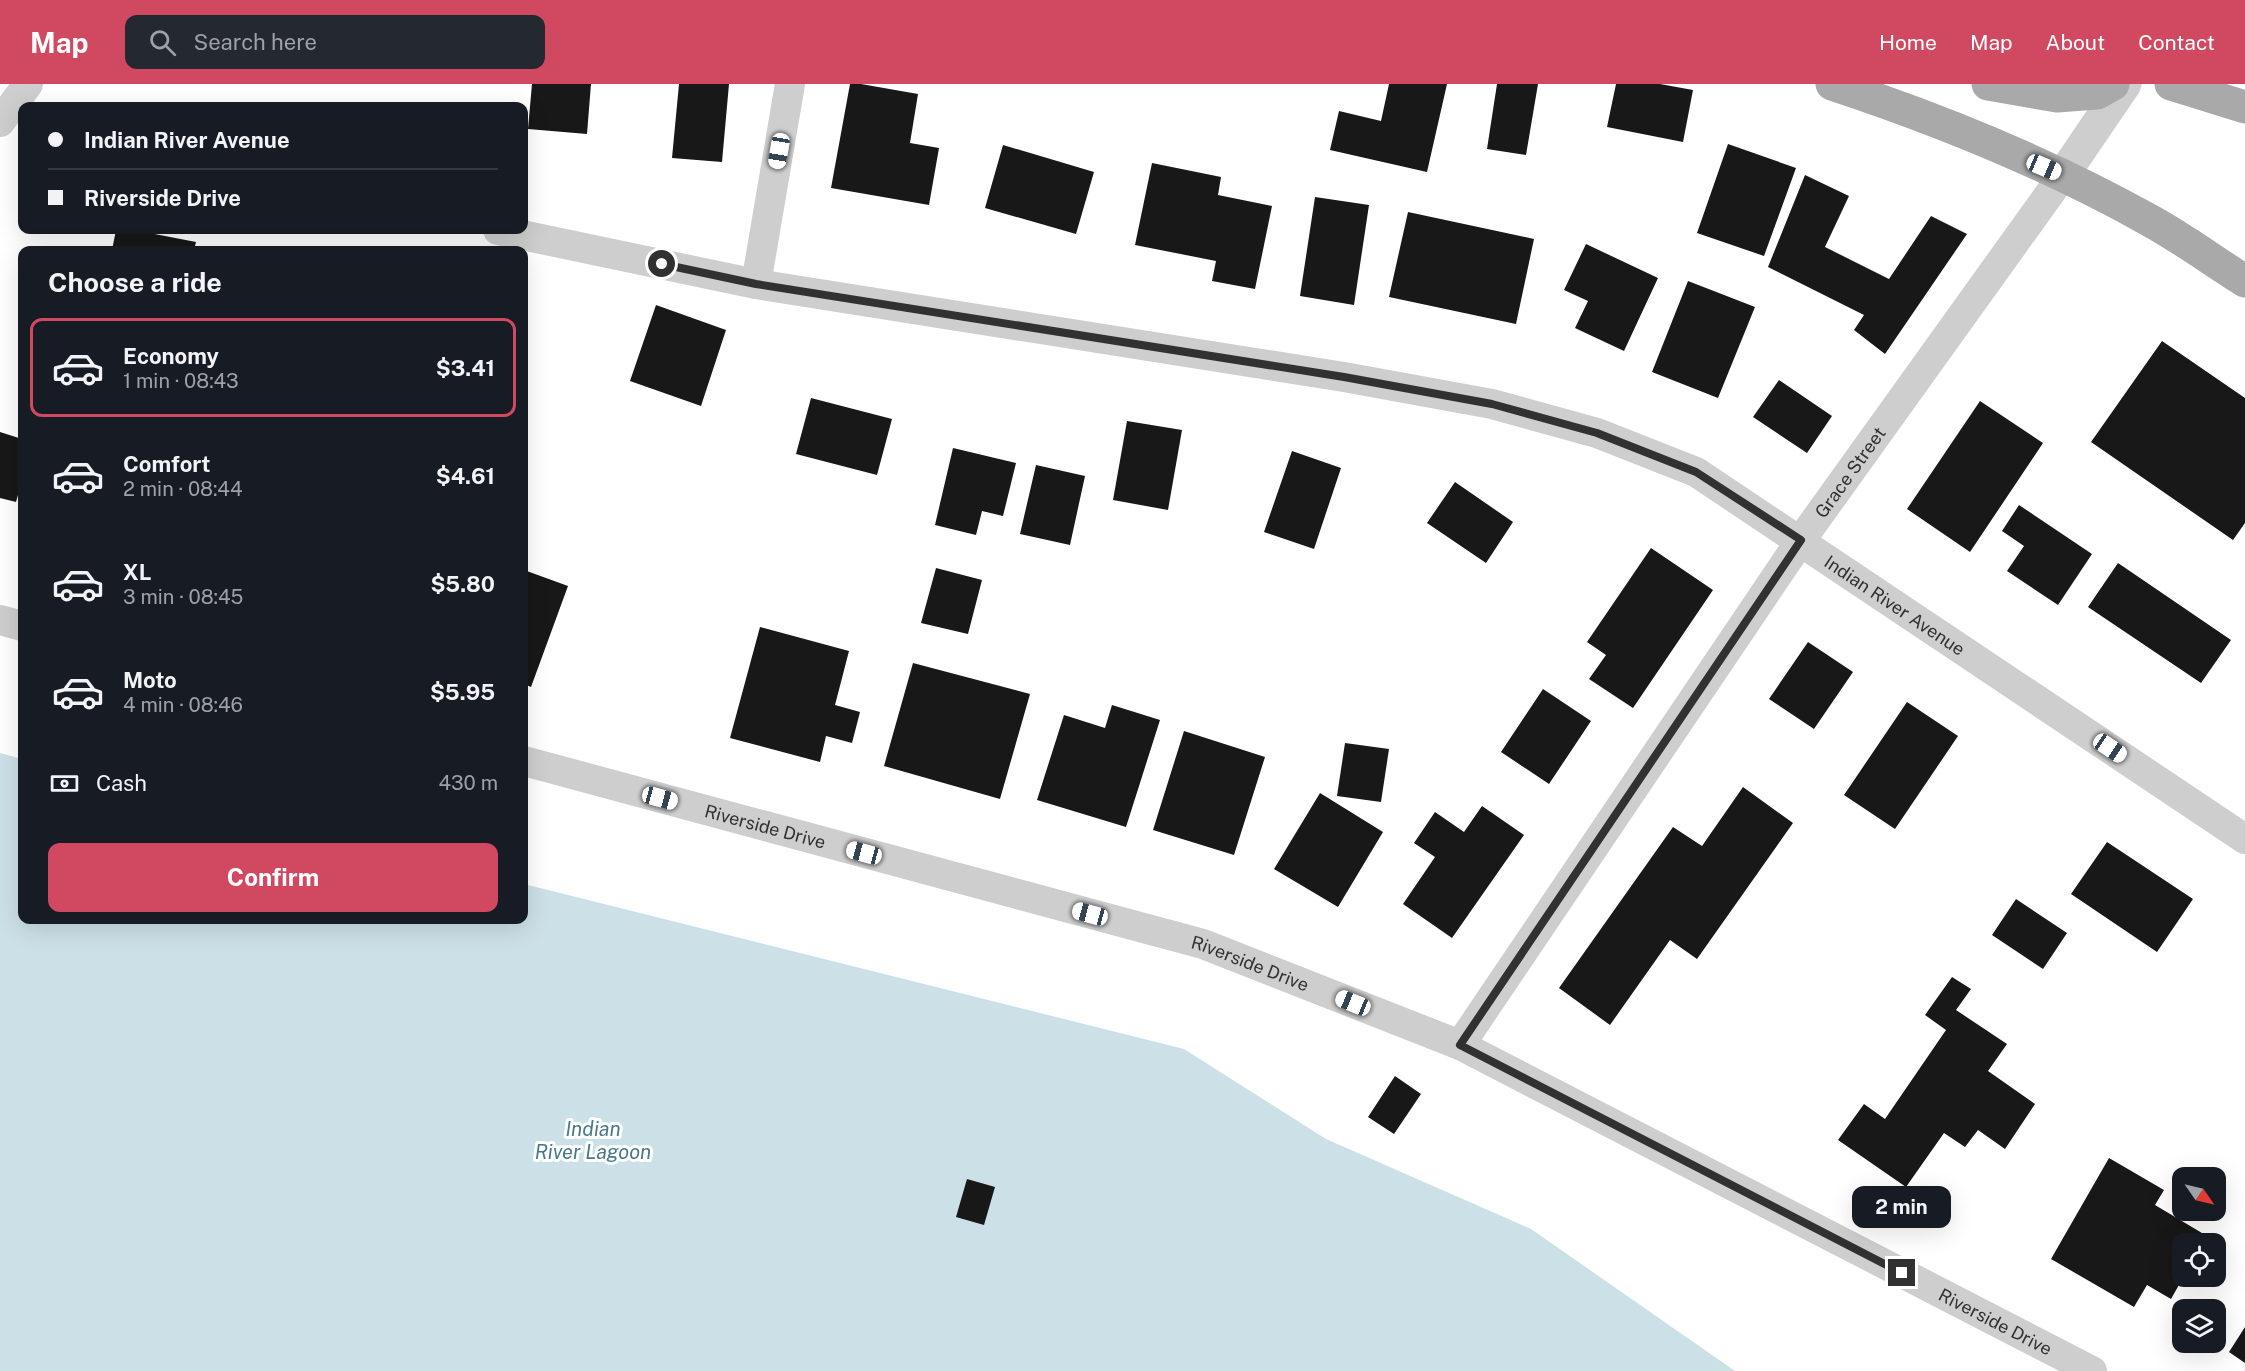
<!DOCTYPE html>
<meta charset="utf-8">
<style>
:root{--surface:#171b24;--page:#242831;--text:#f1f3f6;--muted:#9ea1a6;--line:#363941;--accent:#d14961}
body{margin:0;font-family:"Public Sans",sans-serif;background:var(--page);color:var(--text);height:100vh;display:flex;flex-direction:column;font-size:22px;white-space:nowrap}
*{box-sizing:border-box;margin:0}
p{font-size:20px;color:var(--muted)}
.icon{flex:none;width:33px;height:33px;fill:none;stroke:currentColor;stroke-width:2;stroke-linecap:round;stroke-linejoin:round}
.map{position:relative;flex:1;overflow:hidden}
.panel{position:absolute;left:18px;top:162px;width:510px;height:678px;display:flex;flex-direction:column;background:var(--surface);border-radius:12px;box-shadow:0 6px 24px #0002}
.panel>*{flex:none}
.hud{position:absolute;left:18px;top:18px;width:510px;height:132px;border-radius:12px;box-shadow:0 6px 24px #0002;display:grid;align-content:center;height:132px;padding:0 30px;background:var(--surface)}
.needle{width:39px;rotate:124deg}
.tools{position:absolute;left:2172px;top:1083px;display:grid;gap:12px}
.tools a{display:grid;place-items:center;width:54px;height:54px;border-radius:12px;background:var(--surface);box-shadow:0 6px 24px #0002;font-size:30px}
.end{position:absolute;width:27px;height:27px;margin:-14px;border:8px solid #313131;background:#fff;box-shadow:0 0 0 3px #fff}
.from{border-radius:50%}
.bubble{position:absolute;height:42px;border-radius:12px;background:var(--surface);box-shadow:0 6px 24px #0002;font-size:20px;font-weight:700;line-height:42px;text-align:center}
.car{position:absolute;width:18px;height:36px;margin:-18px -9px;border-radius:8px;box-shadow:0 0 4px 2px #0007;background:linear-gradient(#fff 24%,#345 0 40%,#fff 0 76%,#345 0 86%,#fff 0)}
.hud b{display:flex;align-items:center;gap:21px;height:57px;font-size:22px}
.hud b+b{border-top:2px solid var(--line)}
.hud i{width:15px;height:15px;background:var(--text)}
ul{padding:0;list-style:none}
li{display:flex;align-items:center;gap:18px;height:99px;margin:0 12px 9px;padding:0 18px;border:3px solid transparent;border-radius:12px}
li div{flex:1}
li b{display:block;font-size:22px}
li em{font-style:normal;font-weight:700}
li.on{border-color:var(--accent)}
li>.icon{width:54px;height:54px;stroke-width:1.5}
h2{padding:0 30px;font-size:27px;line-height:72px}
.pay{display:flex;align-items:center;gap:15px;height:66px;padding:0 30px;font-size:22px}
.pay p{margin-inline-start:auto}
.cta{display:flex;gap:12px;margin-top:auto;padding:12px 30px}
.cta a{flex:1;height:69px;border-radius:12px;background:var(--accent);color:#fff;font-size:24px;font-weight:700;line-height:69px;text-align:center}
header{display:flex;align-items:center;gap:36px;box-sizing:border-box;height:84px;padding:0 30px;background:var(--accent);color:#fff}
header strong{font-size:28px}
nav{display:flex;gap:33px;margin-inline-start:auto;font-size:21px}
.search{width:420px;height:54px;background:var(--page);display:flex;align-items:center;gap:15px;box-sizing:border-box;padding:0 21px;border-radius:12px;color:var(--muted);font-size:22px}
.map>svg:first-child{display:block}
.water{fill:#cce0e7}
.building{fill:#181818}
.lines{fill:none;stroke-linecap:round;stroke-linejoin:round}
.minor{stroke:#cecece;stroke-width:30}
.tertiary{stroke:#cecece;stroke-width:33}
.primary{stroke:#a9a9a9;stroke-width:33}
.route{stroke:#313131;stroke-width:8}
.labels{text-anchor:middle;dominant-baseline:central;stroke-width:6;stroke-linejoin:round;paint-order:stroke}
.street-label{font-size:18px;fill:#313131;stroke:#fff}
.water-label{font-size:20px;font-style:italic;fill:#48778a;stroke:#fff}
</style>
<header>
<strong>Map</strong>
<div class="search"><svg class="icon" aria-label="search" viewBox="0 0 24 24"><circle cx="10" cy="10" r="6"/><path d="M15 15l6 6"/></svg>Search here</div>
<nav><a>Home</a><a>Map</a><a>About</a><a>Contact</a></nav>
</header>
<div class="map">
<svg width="2245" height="1287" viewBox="0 0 2245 1287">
<rect width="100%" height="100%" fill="#fff"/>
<path class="water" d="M0 669 22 675V836H524V800L1184 965 1326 1055 1531 1145 1735 1287H0Z"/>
<path class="building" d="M532 0H591L587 50 528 45Z
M679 0H729L722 78 672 74Z
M850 0H861L918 10 910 59 939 64 929 121 831 104Z
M1389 0H1447L1427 88 1330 66 1339 27 1381 37Z
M1497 0H1538L1526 71 1487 65Z
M1616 0H1660L1693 6 1683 58 1607 43Z
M1728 60 1796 84 1764 172 1697 149Z
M1003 61 1094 88 1076 150 985 124Z
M1152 79 1221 93 1218 111 1272 122 1255 205 1212 197 1216 177 1135 161Z
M1805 91 1849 112 1825 163 1889 195 1931 132 1967 150 1885 270 1854 246 1864 231 1768 183Z
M1315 113 1369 121 1354 221 1300 212Z
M1408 128 1534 155 1516 240 1389 213Z
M116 146H134L196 158 194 166H112Z
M1586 160 1658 194 1624 267 1575 244 1588 217 1564 206Z
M1688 197 1755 223 1718 314 1652 288Z
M656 221 726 246 701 322 630 297Z
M2162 257 2245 314V439L2233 456 2091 358Z
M1779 296 1832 332 1807 369 1753 333Z
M811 314 892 335 877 391 796 370Z
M1980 317 2043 359 1970 468 1907 425Z
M1127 337 1182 346 1168 426 1113 416Z
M0 348 22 355V397L16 418 0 414Z
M953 364 1016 379 1003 432 982 427 976 451 935 441Z
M1292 367 1341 384 1314 465 1264 448Z
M1036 381 1085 392 1070 461 1020 450Z
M1455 398 1513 438 1486 479 1427 439Z
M2019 421 2092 470 2058 521 2007 487 2024 462 2002 447Z
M1651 464 1713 506 1633 624 1589 595 1606 571 1587 558Z
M2118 479 2231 556 2201 599 2088 523Z
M936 484 982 496 968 550 921 539Z
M524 486 568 502 531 603 524 600Z
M760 543 849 567 835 621 860 628 852 659 826 652 820 678 730 654Z
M1808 558 1853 588 1814 645 1769 615Z
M913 579 1030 610 1000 715 884 682Z
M1543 605 1591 637 1549 700 1501 668Z
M1907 618 1958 652 1895 745 1844 711Z
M1112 621 1160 636 1126 743 1037 716 1064 631 1105 644Z
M1184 647 1265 673 1234 771 1153 746Z
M1345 659 1389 665 1381 718 1337 712Z
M1743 703 1793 739 1697 875 1670 856 1610 941 1559 904 1673 743 1702 762Z
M1320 709 1383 748 1338 823 1274 785Z
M1482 722 1524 751 1452 854 1403 820 1435 773 1414 759 1435 728 1464 748Z
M2107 758 2193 815 2157 868 2071 810Z
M2016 815 2067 849 2043 885 1992 851Z
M1952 893 1971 905 1956 926 2007 960 1988 987 2035 1020 2005 1065 1978 1046 1965 1063 1944 1049 1906 1103 1838 1056 1864 1020 1885 1035 1946 946 1925 931Z
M1395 992 1421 1010 1394 1050 1368 1033Z
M2109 1074 2164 1106 2155 1121 2207 1152 2203 1160H2182L2184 1192 2171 1215 2147 1201 2134 1223 2051 1175Z
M967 1095 995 1103 984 1141 956 1133Z
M2245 1243V1279L2229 1268Z"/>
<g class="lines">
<g class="minor">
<path d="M0 38 28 0"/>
<path id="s1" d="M498 146 756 200 1344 293 1492 320 1597 349 1696 388 2245 755"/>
<path d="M756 200 790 0"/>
<path d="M0 536 22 542"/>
<path id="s2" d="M524 677 1203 860 1460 961 2092 1287"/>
<path id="s3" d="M1460 961 1801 456 2063 91"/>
</g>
<path class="tertiary" d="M2063 91 2125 0"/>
<path class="primary" d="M1832 0C1941 36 2049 80 2149 136 2182 154 2213 177 2245 197
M1988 0 2057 12 2097 9 2113 0
M2171 0 2245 23"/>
</g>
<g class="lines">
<path class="route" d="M662 180 756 200 1344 293 1492 320 1597 349 1696 388 1801 456 1460 961 1902 1189"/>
</g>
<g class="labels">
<g class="street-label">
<text stroke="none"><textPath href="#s3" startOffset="693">Grace Street</textPath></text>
<text stroke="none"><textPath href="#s1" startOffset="1464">Indian River Avenue</textPath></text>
<text stroke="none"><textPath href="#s2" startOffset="250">Riverside Drive</textPath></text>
<text stroke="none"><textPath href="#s2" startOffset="754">Riverside Drive</textPath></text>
<text stroke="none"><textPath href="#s2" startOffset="1582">Riverside Drive</textPath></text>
</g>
<g class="water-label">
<text x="593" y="1045">Indian<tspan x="593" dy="23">River Lagoon</tspan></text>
</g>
</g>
</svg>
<div class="tools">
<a><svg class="needle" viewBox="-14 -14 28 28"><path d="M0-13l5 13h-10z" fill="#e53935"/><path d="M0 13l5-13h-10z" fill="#9ea1a6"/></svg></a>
<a><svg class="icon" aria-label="locate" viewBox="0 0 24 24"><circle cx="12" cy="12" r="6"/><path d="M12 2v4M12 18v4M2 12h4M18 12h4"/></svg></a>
<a><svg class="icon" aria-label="layers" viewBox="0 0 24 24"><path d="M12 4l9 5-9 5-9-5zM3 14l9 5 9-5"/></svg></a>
</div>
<i class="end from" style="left:662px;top:180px"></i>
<i class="end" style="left:1902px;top:1189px"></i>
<div class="bubble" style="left:1852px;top:1102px;width:99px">2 min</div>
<i class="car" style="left:779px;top:67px;rotate:190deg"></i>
<i class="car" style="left:2044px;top:83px;rotate:113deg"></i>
<i class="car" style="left:2110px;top:664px;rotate:124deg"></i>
<i class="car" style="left:660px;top:714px;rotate:105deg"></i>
<i class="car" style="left:864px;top:769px;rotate:285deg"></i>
<i class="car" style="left:1090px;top:830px;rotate:285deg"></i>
<i class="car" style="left:1353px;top:919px;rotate:292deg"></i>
<div class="hud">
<b><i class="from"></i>Indian River Avenue</b>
<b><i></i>Riverside Drive</b>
</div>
<section class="panel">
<h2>Choose a ride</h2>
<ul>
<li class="on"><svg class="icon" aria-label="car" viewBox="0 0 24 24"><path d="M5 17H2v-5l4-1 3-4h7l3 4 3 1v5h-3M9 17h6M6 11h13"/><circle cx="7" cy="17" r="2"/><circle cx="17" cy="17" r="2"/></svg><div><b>Economy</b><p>1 min · 08:43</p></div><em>$3.41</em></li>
<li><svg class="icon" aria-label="car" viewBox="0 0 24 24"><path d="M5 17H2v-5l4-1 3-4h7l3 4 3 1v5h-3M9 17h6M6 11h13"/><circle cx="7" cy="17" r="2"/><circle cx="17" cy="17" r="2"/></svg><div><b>Comfort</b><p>2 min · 08:44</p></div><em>$4.61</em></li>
<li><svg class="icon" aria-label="car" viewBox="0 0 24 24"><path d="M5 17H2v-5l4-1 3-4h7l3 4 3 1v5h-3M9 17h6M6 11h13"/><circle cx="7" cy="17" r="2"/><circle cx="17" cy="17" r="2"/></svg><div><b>XL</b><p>3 min · 08:45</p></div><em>$5.80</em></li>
<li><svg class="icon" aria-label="car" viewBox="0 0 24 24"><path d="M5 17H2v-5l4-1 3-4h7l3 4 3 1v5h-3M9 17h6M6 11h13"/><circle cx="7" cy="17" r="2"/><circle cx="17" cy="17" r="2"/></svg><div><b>Moto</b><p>4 min · 08:46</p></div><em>$5.95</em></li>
</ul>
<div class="pay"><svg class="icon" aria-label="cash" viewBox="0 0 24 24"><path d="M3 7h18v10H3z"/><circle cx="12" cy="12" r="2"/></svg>Cash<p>430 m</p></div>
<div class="cta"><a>Confirm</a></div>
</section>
</div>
